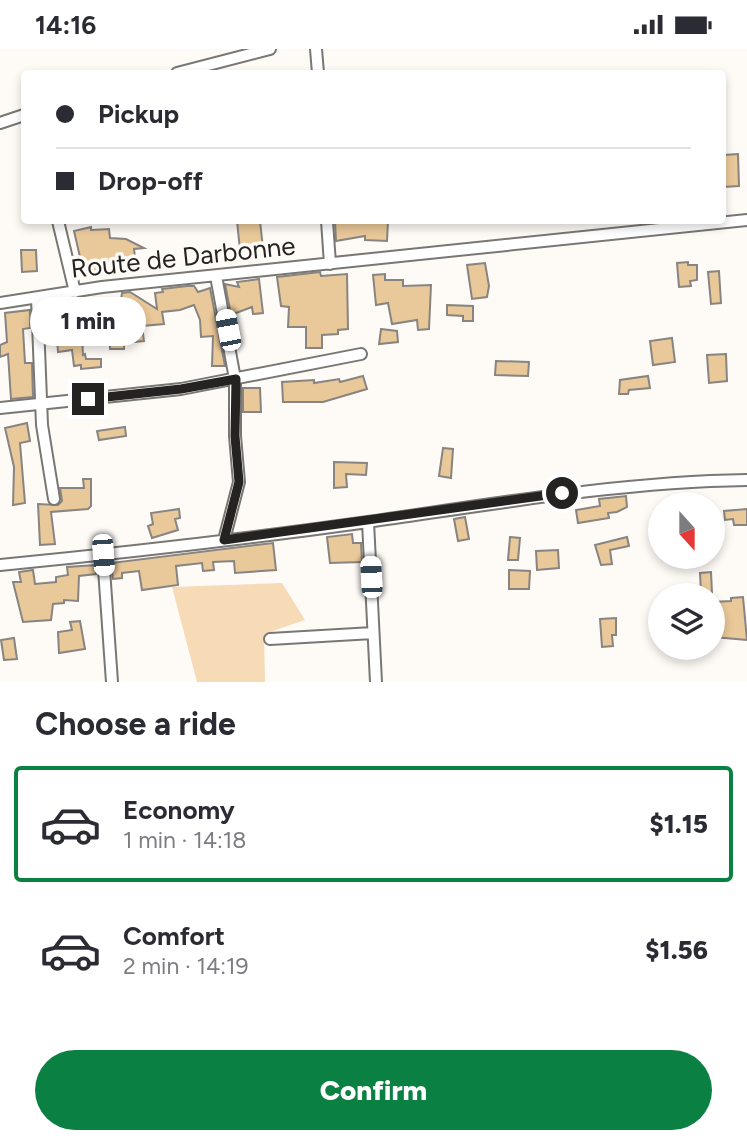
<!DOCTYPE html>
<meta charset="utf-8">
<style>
:root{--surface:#fff;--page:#f7f7f7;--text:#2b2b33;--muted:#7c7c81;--line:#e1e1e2;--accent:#0b8043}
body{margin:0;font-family:Figtree,sans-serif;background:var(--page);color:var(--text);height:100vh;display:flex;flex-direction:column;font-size:26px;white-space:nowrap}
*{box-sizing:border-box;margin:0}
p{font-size:23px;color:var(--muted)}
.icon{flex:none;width:38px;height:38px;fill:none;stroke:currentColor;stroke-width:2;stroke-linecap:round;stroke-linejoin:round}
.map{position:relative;height:633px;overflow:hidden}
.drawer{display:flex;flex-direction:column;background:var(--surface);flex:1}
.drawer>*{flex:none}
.hud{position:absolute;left:21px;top:21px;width:705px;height:154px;border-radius:7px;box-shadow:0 4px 10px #0003;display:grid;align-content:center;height:154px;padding:0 35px;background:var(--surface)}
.needle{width:46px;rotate:159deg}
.fabs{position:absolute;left:648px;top:443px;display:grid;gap:14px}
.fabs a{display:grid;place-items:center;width:77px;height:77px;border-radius:50%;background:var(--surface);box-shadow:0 4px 10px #0003;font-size:35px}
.end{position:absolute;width:32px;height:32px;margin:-16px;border:9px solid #242321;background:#fff;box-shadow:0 0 0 4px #fff}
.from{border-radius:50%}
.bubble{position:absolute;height:49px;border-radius:24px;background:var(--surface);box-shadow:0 4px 10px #0003;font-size:23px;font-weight:800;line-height:49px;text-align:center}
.car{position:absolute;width:21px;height:42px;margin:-21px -10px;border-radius:9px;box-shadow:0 0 5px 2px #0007;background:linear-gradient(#fff 24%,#345 0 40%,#fff 0 76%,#345 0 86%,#fff 0)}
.hud b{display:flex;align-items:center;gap:24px;height:66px;font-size:26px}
.hud b+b{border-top:2px solid var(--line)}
.hud i{width:18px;height:18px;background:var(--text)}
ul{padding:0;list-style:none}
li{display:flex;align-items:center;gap:21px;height:116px;margin:0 14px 10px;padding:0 21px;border:4px solid transparent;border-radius:7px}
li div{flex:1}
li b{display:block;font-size:26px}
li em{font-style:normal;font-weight:800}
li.active{border-color:var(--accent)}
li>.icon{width:63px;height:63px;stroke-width:1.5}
h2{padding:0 35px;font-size:32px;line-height:84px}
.action{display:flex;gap:14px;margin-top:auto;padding:14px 35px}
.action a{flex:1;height:80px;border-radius:42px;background:var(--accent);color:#fff;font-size:28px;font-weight:800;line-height:80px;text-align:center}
.status{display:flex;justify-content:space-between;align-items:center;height:49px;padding:0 35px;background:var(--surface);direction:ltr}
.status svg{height:19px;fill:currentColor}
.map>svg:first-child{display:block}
.green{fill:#f6dbb6}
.building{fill:#e9c899;stroke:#878481;stroke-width:2}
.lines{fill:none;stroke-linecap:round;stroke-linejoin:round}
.minor-casing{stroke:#797773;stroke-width:14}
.minor{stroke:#fff;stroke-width:10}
.route{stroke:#242321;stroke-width:9}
.labels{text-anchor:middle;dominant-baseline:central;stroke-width:7;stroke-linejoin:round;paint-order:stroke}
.street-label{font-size:26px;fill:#242321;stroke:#fefbf7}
</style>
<div class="status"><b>14:16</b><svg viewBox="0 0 49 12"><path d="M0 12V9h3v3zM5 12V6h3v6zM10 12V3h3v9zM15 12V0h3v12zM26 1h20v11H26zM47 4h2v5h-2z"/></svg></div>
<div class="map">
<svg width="747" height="633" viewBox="0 0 747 633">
<rect width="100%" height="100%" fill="#fefbf7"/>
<path class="green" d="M282 534 305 571 264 585 265 633H197L172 538Z"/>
<path class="building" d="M738 105 739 137 723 138V106Z
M237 172H260L263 199 240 201Z
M335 172H388L387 192 365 191V187L336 192Z
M91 178V181L109 180 110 189 126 190 144 199 134 200 135 208 99 213 100 221 78 224 80 208 74 182Z
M21 201H36L37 222 22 223Z
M688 213V216H697V231L690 232 691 237 679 238 677 214Z
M485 214 489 237 487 248 472 250 467 216Z
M719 222 721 254 711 255 708 223Z
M320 223 321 227 347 225 348 280 338 281V285L322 286V299H306V278H288L289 258 281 257 277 228Z
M385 225V231H403V237L431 236 429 280 418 281 417 271 392 275 388 254 376 256 373 226Z
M259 230 263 264 253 265 252 258 231 266 225 235 239 238 237 233Z
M187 237H194L198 243 210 239 225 317H212L213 287 201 288 200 271 194 256 180 261 162 263 164 275 142 277 144 292 134 293 124 290V300H110V288L82 287 83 306 85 305 86 310H101V318L81 320V316L74 317 72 301 58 303 57 289H46L45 259 64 258V278L84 277 83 257 120 259 122 244 130 243 157 260 155 244 163 243 162 240Z
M447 256 473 257V272H463V267L447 266Z
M30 261V279L23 280 25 314H32L33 348 11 350 8 305 0 308V296L7 293 5 264Z
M381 280 397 282 398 293 379 295Z
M672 289 675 313 653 316 650 292Z
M726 305 727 332 709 334 707 306Z
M496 312 529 313 528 327 495 326Z
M363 327 367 340 323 353H283L282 333 314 331V334L339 330 340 333Z
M648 327 650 339 629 341 628 345H619L620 331Z
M243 339H260L261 363H243Z
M27 374 30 392 20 394 25 454 13 456 14 418 5 379Z
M125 378 126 387 99 391 97 382Z
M443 399 453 400 451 429 439 427Z
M334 413 367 414 366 426 346 425 347 438 334 439Z
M83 430H91V457L88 460 51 463 55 495 40 496 38 455 58 456 62 452 60 439H84Z
M626 447 627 458 617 463 608 464 609 469 578 474 576 461 600 457 599 450Z
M179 460 180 469 175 470 178 481 152 489 148 477 153 475 151 464Z
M747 460V476H734L733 470 725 471 724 462Z
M465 468 469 490 458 492 454 470Z
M352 485 353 494H361L362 513 330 514 327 488Z
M510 488 520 489 518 511H508Z
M627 488 629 497 610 501 612 515 601 516 595 496Z
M273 494 276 521 235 524 234 512 213 513 214 521 203 522 202 514 176 517 178 536 142 541 139 522 122 524V529L113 530 111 514Z
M558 501 559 519 537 521 536 502Z
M96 516V525L79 527 78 552 64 551V554L53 555 51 571 23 573 13 533H21L19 523 33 521 35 535 56 533V528L68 526 67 518Z
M509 521 530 522 529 540H509Z
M711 523 712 544H701L700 524Z
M743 548 747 591 714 588 712 553 731 552V549Z
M616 569V586H612L613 597 602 598 600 570Z
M80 572 85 600 59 604 58 583 72 581 70 573Z
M14 589 17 610 4 611 1 591Z"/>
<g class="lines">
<g class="minor-casing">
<path id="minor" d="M316 0 318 24
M177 24 270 0
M0 74 24 66
M58 172 75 243
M327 172 330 215
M216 227 235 330V387L239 433 224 491
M37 249 42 376 54 450
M0 254 102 238 747 171
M0 359 181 340 361 305
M368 473 376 633
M103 506 112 633
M0 516C123 504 246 490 368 473 494 455 619 433 747 431
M270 590 373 584"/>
</g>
<use href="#minor" class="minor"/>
</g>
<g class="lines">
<path class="route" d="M88 350 181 340 236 330 235 387 239 433 224 491 562 444"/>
</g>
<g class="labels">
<g class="street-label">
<text transform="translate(183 208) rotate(-6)">Route de Darbonne</text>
</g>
</g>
</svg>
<div class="fabs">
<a><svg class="needle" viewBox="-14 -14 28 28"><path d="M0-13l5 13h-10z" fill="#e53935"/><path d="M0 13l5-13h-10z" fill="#7c7c81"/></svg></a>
<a><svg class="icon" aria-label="layers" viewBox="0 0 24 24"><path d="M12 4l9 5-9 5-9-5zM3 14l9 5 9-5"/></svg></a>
</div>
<i class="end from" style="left:562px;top:444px"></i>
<i class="end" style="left:88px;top:350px"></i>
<div class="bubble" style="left:30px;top:248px;width:116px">1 min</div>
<i class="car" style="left:228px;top:281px;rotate:349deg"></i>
<i class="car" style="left:103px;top:506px;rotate:176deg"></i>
<i class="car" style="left:371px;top:528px;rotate:357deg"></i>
<div class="hud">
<b><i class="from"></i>Pickup</b>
<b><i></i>Drop-off</b>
</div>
</div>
<section class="drawer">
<h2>Choose a ride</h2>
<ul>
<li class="active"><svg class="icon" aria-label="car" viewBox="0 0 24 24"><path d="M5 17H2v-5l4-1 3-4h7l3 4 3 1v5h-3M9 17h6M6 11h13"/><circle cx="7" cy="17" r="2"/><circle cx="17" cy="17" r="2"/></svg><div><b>Economy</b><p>1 min · 14:18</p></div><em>$1.15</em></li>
<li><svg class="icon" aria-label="car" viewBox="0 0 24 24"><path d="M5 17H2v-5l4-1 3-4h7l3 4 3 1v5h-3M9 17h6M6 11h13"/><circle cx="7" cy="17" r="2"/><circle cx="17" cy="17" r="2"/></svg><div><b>Comfort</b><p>2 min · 14:19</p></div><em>$1.56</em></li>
</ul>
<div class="action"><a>Confirm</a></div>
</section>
